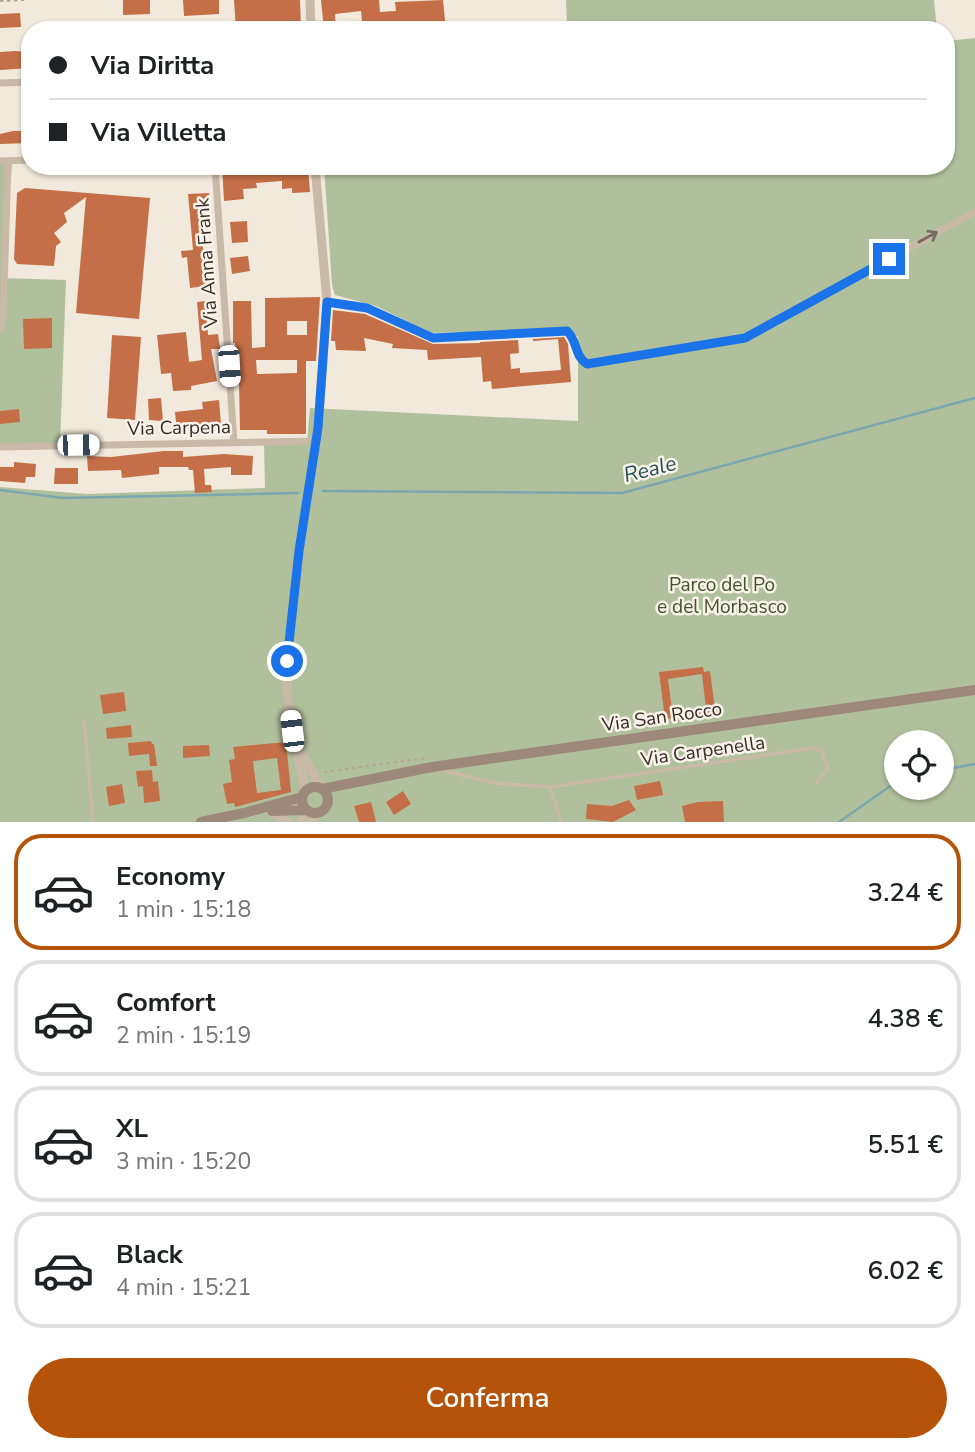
<!DOCTYPE html>
<html lang="it">
<meta charset="utf-8">
<style>
:root{--surface:#fff;--page:#f6f6f6;--text:#202124;--muted:#757577;--line:#e0e0e0;--accent:#b45309}
body{margin:0;font-family:"Nunito Sans",sans-serif;background:var(--page);color:var(--text);height:100vh;display:flex;flex-direction:column;font-size:26px;white-space:nowrap}
*{box-sizing:border-box;margin:0}
p{font-size:23px;color:var(--muted)}
.icon{flex:none;width:38px;height:38px;fill:none;stroke:currentColor;stroke-width:2;stroke-linecap:round;stroke-linejoin:round}
.map{position:relative;height:822px;overflow:hidden}
.drawer{display:flex;flex-direction:column;background:var(--surface);flex:1}
.drawer>*{flex:none}
.top-card{position:absolute;left:21px;top:21px;width:934px;height:154px;border-radius:28px;box-shadow:0 2px 5px #0004;display:grid;align-content:center;height:154px;padding:0 28px;background:var(--surface)}
.controls{position:absolute;left:884px;top:730px;display:grid;gap:14px}
.controls a{display:grid;place-items:center;width:70px;height:70px;border-radius:50%;background:var(--surface);box-shadow:0 2px 5px #0004;font-size:35px}
.end{position:absolute;width:32px;height:32px;margin:-16px;border:9px solid #1a73e8;background:#fff;box-shadow:0 0 0 4px #fff}
.from{border-radius:50%}
.car{position:absolute;width:21px;height:42px;margin:-21px -10px;border-radius:9px;box-shadow:0 0 5px 2px #0007;background:linear-gradient(#fff 24%,#345 0 40%,#fff 0 76%,#345 0 86%,#fff 0)}
.top-card b{display:flex;align-items:center;gap:24px;height:66px;font-size:26px}
.top-card b+b{border-top:2px solid var(--line)}
.top-card i{width:18px;height:18px;background:var(--text)}
ul{padding:12px 0 0;list-style:none}
li{display:flex;align-items:center;gap:21px;height:116px;margin:0 14px 10px;padding:0 14px;border:4px solid var(--line);border-radius:28px}
li div{flex:1}
li b{display:block;font-size:26px}
li em{font-style:normal;font-weight:600}
li.current{border-color:var(--accent)}
li>.icon{width:63px;height:63px;stroke-width:1.5}
.cta{display:flex;gap:14px;margin-top:auto;padding:14px 28px}
.cta a{flex:1;height:80px;border-radius:42px;background:var(--accent);color:#fff;font-size:28px;font-weight:600;line-height:80px;text-align:center}
.map>svg:first-child{display:block}
.green{fill:#b1c09c;fill-rule:evenodd}
.lines{fill:none;stroke-linecap:round;stroke-linejoin:round}
.stream{stroke:#7ba8ae;stroke-width:2.5}
.building{fill:#c46f47;fill-rule:evenodd}
.path{stroke:#b5a492;stroke-width:2;stroke-dasharray:3.5 3.5;stroke-linecap:butt}
.service{stroke:#c9b9a7;stroke-width:3.5}
.minor{stroke:#c9b9a7;stroke-width:7}
.tertiary{stroke:#c9b9a7;stroke-width:9}
.secondary{stroke:#9d8979;stroke-width:10}
.oneway{stroke:#786c61}
.route{stroke:#1a73e8;stroke-width:9}
.labels{text-anchor:middle;dominant-baseline:central;stroke-width:5;stroke-linejoin:round;paint-order:stroke}
.street-label{font-size:19px;fill:#362d28;stroke:#f9f2e8}
.park-label{font-size:19px;fill:#42542c;stroke:#f9f2e8}
.water-label{font-size:21px;font-style:italic;fill:#1e4f57;stroke:#f9f2e8}
</style>
<div class="map">
<svg width="975" height="822" viewBox="0 0 975 822">
<rect width="100%" height="100%" fill="#f1e9db"/>
<path class="green" d="M566 0H934L937 30H460L567 24Z
M975 38V822H0V487L87 494 265 488 264 444 307 443 310 408 578 421V337L569 329 431 333 376 306 335 295 332 285 324 166H947V41ZM896 742H942V788H896Z
M0 163H12L3 278 66 280 60 446 0 447Z"/>
<g class="lines">
<path class="stream" d="M0 490 63 498 298 493
M323 491 622 493 975 398
M942 770 975 764
M839 822 896 782"/>
</g>
<path class="building" d="M123 0H150V14L123 15Z
M183 0H219V14L184 16Z
M234 0H300L301 28 236 30Z
M321 0H379L380 12 396 11 395 2 443 0 446 30H363L361 11 335 14 336 30H324Z
M20 13 21 27 0 28V14Z
M15 51 30 52V68L0 70V52Z
M13 131H30V143L0 144V134Z
M222 166 261 167V171L275 170V166H308L310 192 292 193V188L282 189V181L256 183 257 188 243 189 244 199 224 201Z
M25 188 150 198 139 319 76 313 86 197 64 213 67 222 54 233 61 242 56 246 54 266 17 264 14 259 17 193Z
M209 193 210 211H201L202 239 205 268 211 267 213 285 190 288 187 257 182 258 181 251 193 250 188 194Z
M247 221 248 242 232 243 230 222Z
M248 256 250 271 232 274 230 258Z
M320 297 316 361H306V434H267V430H240L239 381 235 343H233V301H251L252 348 265 347V298ZM287 321H307V335H287ZM256 360H297V373L257 374Z
M206 301 208 335 218 334 220 349H211L217 381 191 386V390L173 391 171 373 161 374 157 335 186 332 189 362 202 360 197 302Z
M333 310 365 314 433 344 480 343V342L518 340 519 353 510 354 511 369 520 368V373L561 370 558 339 533 341V339L564 337 568 344 571 382 492 389 491 381 483 382 481 357 428 360 427 350 392 348 393 344 364 338 366 351 336 350 335 341H331Z
M52 318V348L24 349 23 319Z
M112 335 141 337 135 420 107 418Z
M161 398 163 421 149 420 148 399Z
M219 400 221 424 180 430V422H176L175 412 203 409 202 402Z
M19 409 20 422 0 424V411Z
M164 451H183V457L224 454 253 456 252 475H231V467L204 469 205 485H211L212 492 195 493 193 470H189L188 467H159V474L122 478 121 470 88 471 87 456 111 457Z
M14 462 36 464 35 477H26L25 483 0 481V467H14Z
M55 468H78V484H54Z
M703 667 704 672 710 671 715 709 722 708V715L689 719 688 711 706 709 702 674 668 679 673 718 665 719 659 672Z
M124 692 126 711 103 714 100 695Z
M131 725 132 737 107 739 106 728Z
M151 741 152 744H154L157 766H150L149 754 129 756 128 743Z
M286 742 291 792 235 807 234 803 227 804 223 784 232 782 229 760 235 759 233 747ZM277 758 281 790 257 793 253 761Z
M209 745 210 756 183 758V746Z
M152 770 153 782 158 781 160 801 144 803 143 786 138 787 136 771Z
M660 781 663 795 637 800 634 786Z
M122 784 125 803 109 806 106 787Z
M403 791 411 804 394 815 386 802Z
M629 800 636 810 613 822 586 819 587 804 612 806Z
M723 801 724 822H685L682 806 698 802Z
M371 802 376 822H359L354 806Z"/>
<g class="lines">
<path class="path" d="M0 1 24 0
M324 772 426 758"/>
<path class="service" d="M84 720 93 822
M441 770 494 783 550 787 813 748 821 751 828 768 816 783
M550 787 561 822"/>
<path class="minor" d="M0 83 30 82
M0 161 30 160
M215 166 234 442
M327 302 367 308 433 338 567 331C578 341 574 356 587 364L745 338 975 212
M0 330 3 320 8 161
M0 447 316 441"/>
<path class="tertiary" d="M310 0 311 30
M301 752 322 789
M304 792 303 779 292 731 287 692V661L299 551 318 428 327 302 315 166
M270 812 288 822
M301 822 307 810
M312 822 319 812"/>
<path class="secondary" d="M302 800a13 13 0 1 1 26 0a13 13 0 1 1-26 0Z
M322 789 432 767 530 753 975 690
M272 811 307 810
M201 822 244 813 302 797"/>
</g>
<defs><path id="oneway-shaft" d="M-6 0H5M1.5-3L5.5 0L1.5 3" fill="none" stroke-width="1.6" stroke-linecap="round" stroke-linejoin="round" transform="scale(1.75)"/></defs>
<use class="oneway" href="#oneway-shaft" transform="translate(928 237) rotate(-29)"/>
<g class="lines">
<path class="route" d="M287 661 299 551 318 428 327 302 367 308 433 338 567 331C578 341 574 356 587 364L745 338 889 259"/>
</g>
<g class="labels">
<g class="street-label">
<text transform="translate(207 263) rotate(-94)">Via Anna Frank</text>
<text transform="translate(179 428) rotate(-1)">Via Carpena</text>
<text transform="translate(662 717) rotate(-8)">Via San Rocco</text>
<text transform="translate(703 751) rotate(-8)">Via Carpenella</text>
</g>
<g class="park-label">
<text x="722" y="585">Parco del Po<tspan x="722" dy="22">e del Morbasco</tspan></text>
</g>
<g class="water-label">
<text transform="translate(650 469) rotate(-14)">Reale</text>
</g>
</g>
</svg>
<div class="controls">
<a><svg class="icon" aria-label="locate" viewBox="0 0 24 24"><circle cx="12" cy="12" r="6"/><path d="M12 2v4M12 18v4M2 12h4M18 12h4"/></svg></a>
</div>
<i class="end from" style="left:287px;top:661px"></i>
<i class="end" style="left:889px;top:259px"></i>
<i class="car" style="left:229px;top:366px;rotate:176deg"></i>
<i class="car" style="left:78px;top:445px;rotate:89deg"></i>
<i class="car" style="left:292px;top:731px;rotate:353deg"></i>
<div class="top-card">
<b><i class="from"></i>Via Diritta</b>
<b><i></i>Via Villetta</b>
</div>
</div>
<section class="drawer">
<ul>
<li class="current"><svg class="icon" aria-label="car" viewBox="0 0 24 24"><path d="M5 17H2v-5l4-1 3-4h7l3 4 3 1v5h-3M9 17h6M6 11h13"/><circle cx="7" cy="17" r="2"/><circle cx="17" cy="17" r="2"/></svg><div><b>Economy</b><p>1 min · 15:18</p></div><em>3.24 €</em></li>
<li><svg class="icon" aria-label="car" viewBox="0 0 24 24"><path d="M5 17H2v-5l4-1 3-4h7l3 4 3 1v5h-3M9 17h6M6 11h13"/><circle cx="7" cy="17" r="2"/><circle cx="17" cy="17" r="2"/></svg><div><b>Comfort</b><p>2 min · 15:19</p></div><em>4.38 €</em></li>
<li><svg class="icon" aria-label="car" viewBox="0 0 24 24"><path d="M5 17H2v-5l4-1 3-4h7l3 4 3 1v5h-3M9 17h6M6 11h13"/><circle cx="7" cy="17" r="2"/><circle cx="17" cy="17" r="2"/></svg><div><b>XL</b><p>3 min · 15:20</p></div><em>5.51 €</em></li>
<li><svg class="icon" aria-label="car" viewBox="0 0 24 24"><path d="M5 17H2v-5l4-1 3-4h7l3 4 3 1v5h-3M9 17h6M6 11h13"/><circle cx="7" cy="17" r="2"/><circle cx="17" cy="17" r="2"/></svg><div><b>Black</b><p>4 min · 15:21</p></div><em>6.02 €</em></li>
</ul>
<div class="cta"><a>Conferma</a></div>
</section>
